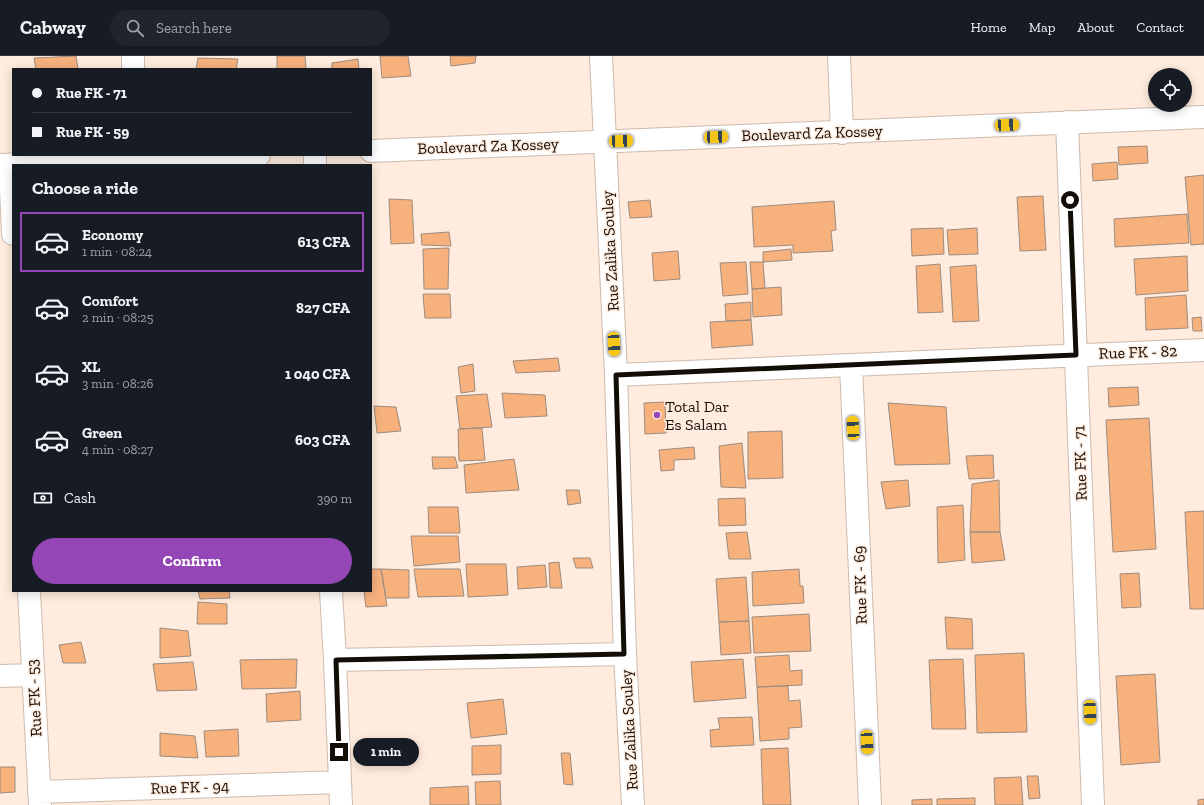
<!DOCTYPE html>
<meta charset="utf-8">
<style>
:root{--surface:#171b24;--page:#20242c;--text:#f1f3f6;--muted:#9ea1a6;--line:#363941;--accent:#9446b6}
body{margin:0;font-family:"Zilla Slab",serif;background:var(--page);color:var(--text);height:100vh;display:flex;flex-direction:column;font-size:15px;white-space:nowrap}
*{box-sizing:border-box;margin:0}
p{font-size:13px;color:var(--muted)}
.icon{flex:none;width:22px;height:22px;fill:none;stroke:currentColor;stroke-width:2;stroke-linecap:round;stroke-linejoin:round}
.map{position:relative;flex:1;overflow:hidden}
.side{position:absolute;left:12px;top:108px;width:360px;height:428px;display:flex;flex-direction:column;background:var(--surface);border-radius:0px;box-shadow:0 2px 10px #0003}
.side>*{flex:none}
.guide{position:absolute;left:12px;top:12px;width:360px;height:88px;border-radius:0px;box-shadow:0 2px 10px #0003;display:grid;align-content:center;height:88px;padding:0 20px;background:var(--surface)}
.fabs{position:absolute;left:1148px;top:12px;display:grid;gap:8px}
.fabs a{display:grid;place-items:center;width:44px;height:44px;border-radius:50%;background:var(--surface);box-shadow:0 2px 10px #0003;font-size:20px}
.end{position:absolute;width:18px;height:18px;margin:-9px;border:5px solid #130d08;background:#fff;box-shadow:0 0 0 2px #fff}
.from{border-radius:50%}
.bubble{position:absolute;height:28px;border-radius:14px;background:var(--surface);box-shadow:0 2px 10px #0003;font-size:13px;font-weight:700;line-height:28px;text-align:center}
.car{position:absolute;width:12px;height:24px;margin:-12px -6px;border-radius:5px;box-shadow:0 0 3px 1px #0007;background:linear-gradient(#f5c518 24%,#345 0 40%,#f5c518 0 76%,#345 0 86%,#f5c518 0)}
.guide b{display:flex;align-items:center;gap:14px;height:38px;font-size:15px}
.guide b+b{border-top:1px solid var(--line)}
.guide i{width:10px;height:10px;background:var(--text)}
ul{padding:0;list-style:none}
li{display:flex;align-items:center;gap:12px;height:60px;margin:0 8px 6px;padding:0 12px;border:2px solid transparent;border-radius:0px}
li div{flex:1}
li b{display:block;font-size:15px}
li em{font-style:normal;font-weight:700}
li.active{border-color:var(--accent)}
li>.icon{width:36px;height:36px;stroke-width:1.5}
h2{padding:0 20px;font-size:18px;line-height:48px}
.pay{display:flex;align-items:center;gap:10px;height:44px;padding:0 20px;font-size:15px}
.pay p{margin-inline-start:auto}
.cta{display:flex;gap:8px;margin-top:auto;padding:8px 20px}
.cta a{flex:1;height:46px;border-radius:24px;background:var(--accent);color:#fff;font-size:16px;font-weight:700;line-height:46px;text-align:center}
header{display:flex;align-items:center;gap:24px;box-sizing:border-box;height:56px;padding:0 20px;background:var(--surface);border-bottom:1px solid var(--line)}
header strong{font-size:19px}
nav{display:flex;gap:22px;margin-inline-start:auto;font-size:14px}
.search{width:280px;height:36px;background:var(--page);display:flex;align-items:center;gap:10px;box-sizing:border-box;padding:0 14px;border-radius:22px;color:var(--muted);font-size:15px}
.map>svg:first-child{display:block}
.building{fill:#f6b17d;stroke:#9d8c7f}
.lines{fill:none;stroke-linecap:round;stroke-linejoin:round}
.minor-casing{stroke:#cdbbae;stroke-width:24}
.minor{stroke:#fff;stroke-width:22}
.route{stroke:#130d08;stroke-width:5}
.poi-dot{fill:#9446b6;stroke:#ffecde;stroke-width:1.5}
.labels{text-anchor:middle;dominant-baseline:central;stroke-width:3;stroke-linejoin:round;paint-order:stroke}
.street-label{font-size:16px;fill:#130d08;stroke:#ffecde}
.poi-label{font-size:16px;fill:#130d08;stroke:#ffecde;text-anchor:start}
</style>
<header>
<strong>Cabway</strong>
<div class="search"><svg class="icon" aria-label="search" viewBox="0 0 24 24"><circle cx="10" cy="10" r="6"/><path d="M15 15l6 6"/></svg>Search here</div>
<nav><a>Home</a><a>Map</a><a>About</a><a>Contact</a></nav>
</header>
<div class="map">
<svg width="1204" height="749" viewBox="0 0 1204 749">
<rect width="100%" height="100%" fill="#ffecde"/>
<path class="building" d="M76 0 78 13H36L34 2Z
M277 0H305L306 13H277Z
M380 0H408L411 20 382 22Z
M450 0H476L475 7 451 10Z
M198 2 238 3 236 13H196Z
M358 3 359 13H332V7Z
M1147 90 1148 107 1119 109 1118 91Z
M1117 106 1118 123 1093 125 1092 108Z
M1204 119V188L1191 189 1185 121Z
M1043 140 1046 194 1020 195 1017 141Z
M389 143 412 144 414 187 391 188Z
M650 144 652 161 630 162 628 146Z
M834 145 836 174 831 175 833 195 793 197V189L754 191 752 151Z
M1187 158 1189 187 1115 191 1114 163Z
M943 172 944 198 912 200 911 173Z
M977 172 978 198 949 199 947 174Z
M449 176 451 190 422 189 421 178Z
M449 192 448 233H424L423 193Z
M791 193 792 204 763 206V196Z
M678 195 680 223 654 225 652 197Z
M1187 200 1188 235 1136 239 1134 203Z
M746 206 748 238 723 240 720 207Z
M750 206H763L765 232 752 233Z
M940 208 943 256 918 257 916 210Z
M976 209 979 265 953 266 950 211Z
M781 231 782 259 753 261 752 233Z
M423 238H450L451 262H425Z
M1186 239 1188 272 1146 274 1145 242Z
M751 246V264L726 265 725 248Z
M1201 261 1202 275H1193L1192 262Z
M751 264 753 289 712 292 710 266Z
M558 302 560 315 516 317 513 305Z
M473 308 475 335 461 337 458 311Z
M1138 331 1139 349 1109 351 1108 332Z
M502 337 545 339 547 360 505 362Z
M487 338 492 371 460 373 456 340Z
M665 346 666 377 645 378 644 347Z
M888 347 946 351 950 408 895 409Z
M374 350 396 351 401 375 377 377Z
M1149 362 1156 493 1113 496 1106 364Z
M482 372 485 404 459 405 458 373Z
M782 375 783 422 748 423V376Z
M742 387 746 432 721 431 719 390Z
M694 391 695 403 674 404V414L661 415 659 394Z
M993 399 994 422 969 423 966 400Z
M432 401H455L458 412 433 413Z
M514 403 519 434 466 437 464 409Z
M908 424 910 450 886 453 881 426Z
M999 424 1000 476H970L972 428Z
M566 434H579L581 447 568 449Z
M745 442 746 469 719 470 718 443Z
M963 449 965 504 938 507 937 451Z
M428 451H458L460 477H429Z
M1204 455V553H1190L1185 456Z
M747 476 751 503H729L726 477Z
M970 476H1000L1005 504 972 507Z
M411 480H458L460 506 414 510Z
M573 502H590L593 512H576Z
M559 506 562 532H550L549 507Z
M466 508H506L508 539 468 541Z
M545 509 547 531 518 533 517 511Z
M371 513H381L387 550 366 551 364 535H371Z
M381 513 409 514V542H386Z
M414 513H460L464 540 418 541Z
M799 513 800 530H803L804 547 753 550 752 516Z
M1139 517 1141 551 1122 552 1120 518Z
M746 521 749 565 719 566 716 523Z
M198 535H229L230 542 200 543Z
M198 546 227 548V568H197Z
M809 558 811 595 754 597 752 561Z
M945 561 972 563 973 593H947Z
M749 565 751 597 721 599 719 566Z
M160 572 188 575 191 600 160 602Z
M81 586 86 607H63L59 589Z
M1024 597 1027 676 977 677 975 599Z
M789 599 790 615 802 614V629L757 631 755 601Z
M297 603 296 632 242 633 240 604Z
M743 603 746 642 694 646 691 606Z
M963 603 966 673H932L929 604Z
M193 606 197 634 157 635 153 608Z
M1155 618 1160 706 1121 709 1116 620Z
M788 630 789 645 800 644 802 671 789 672V683L760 685 757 631Z
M300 635 301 664 267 666 266 638Z
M503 643 507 678 471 682 467 647Z
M752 661 754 689 711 691 710 674 720 673 718 662Z
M238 673 239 700 206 701 204 675Z
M160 677 195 680 198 702 160 700Z
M501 689V718L472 719V690Z
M788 692 791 749H763L761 693Z
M561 697H570L573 729 564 728Z
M0 711H15V736L0 737Z
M1027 720H1038L1040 742 1029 743Z
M1021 721 1023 749H995L994 722Z
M500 725 501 749H476L475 726Z
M468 730 469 749H430V732Z
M975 742V749H937V743Z
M932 743V749H912V744Z
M1204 743V749H1198V744Z"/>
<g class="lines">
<g class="minor-casing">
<path id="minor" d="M133 0V13
M601 0 616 319 625 598 633 749
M839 0 842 77
M1067 66 1093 749
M371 95 1204 61
M315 99V109
M0 109 259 99
M10 109 13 178
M851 309 870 749
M616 319 1204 294
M29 535 40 749
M331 535 335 604 341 749
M335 604 625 598
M0 620 33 619
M39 736 340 726"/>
</g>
<use href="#minor" class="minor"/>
</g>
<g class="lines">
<path class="route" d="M339 696 336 604 624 598 616 319 1076 299 1070 144"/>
</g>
<circle class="poi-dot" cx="657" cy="359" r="4"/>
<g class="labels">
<g class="street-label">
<text transform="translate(812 77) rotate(-2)">Boulevard Za Kossey</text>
<text transform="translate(488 90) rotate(-2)">Boulevard Za Kossey</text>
<text transform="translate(610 195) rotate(-93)">Rue Zalika Souley</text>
<text transform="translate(1138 296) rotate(-2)">Rue FK - 82</text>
<text transform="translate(1080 407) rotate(-92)">Rue FK - 71</text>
<text transform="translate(860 529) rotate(-92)">Rue FK - 69</text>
<text transform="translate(34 642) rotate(-93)">Rue FK - 53</text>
<text transform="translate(629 674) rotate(-93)">Rue Zalika Souley</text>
<text transform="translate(190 731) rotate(-2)">Rue FK - 94</text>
</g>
<g class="poi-label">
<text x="665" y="350">Total Dar<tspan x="665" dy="18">Es Salam</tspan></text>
</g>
</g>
</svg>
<div class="fabs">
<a><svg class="icon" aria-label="locate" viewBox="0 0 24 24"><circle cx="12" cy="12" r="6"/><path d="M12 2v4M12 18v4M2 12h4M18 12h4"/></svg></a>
</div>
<i class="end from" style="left:1070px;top:144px"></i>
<i class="end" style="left:339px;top:696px"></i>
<div class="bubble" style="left:353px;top:682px;width:66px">1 min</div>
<i class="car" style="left:1007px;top:69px;rotate:87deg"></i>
<i class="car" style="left:716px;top:81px;rotate:88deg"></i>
<i class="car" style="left:621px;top:85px;rotate:88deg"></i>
<i class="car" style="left:614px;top:288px;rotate:177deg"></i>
<i class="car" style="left:853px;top:372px;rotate:357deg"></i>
<i class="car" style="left:1090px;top:656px;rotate:178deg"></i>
<i class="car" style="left:867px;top:686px;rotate:177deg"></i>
<div class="guide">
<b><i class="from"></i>Rue FK - 71</b>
<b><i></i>Rue FK - 59</b>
</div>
<section class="side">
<h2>Choose a ride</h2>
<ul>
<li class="active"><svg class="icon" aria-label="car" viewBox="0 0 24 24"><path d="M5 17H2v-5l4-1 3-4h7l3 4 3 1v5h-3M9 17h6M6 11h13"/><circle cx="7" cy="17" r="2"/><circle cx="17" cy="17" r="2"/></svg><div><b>Economy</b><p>1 min · 08:24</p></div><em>613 CFA</em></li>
<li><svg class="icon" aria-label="car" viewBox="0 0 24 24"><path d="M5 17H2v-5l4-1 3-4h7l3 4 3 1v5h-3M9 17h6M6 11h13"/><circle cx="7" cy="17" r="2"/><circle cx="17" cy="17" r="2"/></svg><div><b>Comfort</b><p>2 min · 08:25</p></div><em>827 CFA</em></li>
<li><svg class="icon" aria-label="car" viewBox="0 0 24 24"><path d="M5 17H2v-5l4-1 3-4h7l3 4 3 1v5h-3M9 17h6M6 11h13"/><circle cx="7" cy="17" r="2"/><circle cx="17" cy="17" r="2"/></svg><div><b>XL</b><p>3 min · 08:26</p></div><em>1 040 CFA</em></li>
<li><svg class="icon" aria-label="car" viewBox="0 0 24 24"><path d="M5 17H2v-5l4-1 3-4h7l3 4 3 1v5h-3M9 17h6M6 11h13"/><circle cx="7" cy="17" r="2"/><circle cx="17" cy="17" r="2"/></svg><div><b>Green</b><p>4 min · 08:27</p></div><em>603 CFA</em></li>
</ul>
<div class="pay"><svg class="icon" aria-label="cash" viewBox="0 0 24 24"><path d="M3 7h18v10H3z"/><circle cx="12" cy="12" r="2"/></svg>Cash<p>390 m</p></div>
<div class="cta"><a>Confirm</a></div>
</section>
</div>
